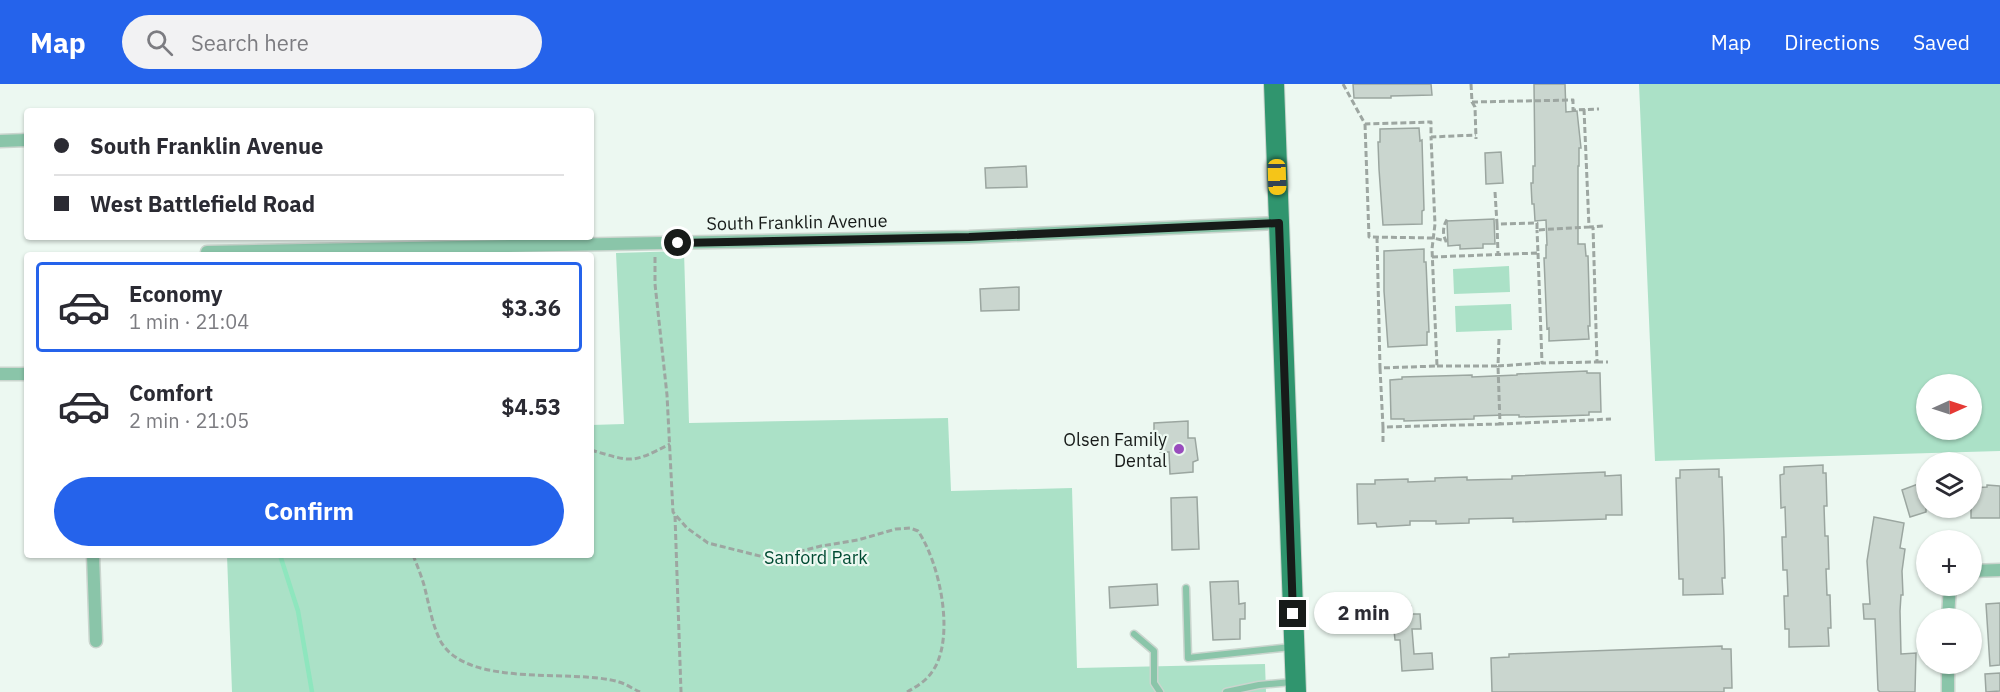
<!DOCTYPE html>
<meta charset="utf-8">
<style>
:root{--surface:#fff;--page:#f2f2f3;--text:#2b2b33;--muted:#7c7c81;--line:#e1e1e2;--accent:#2563eb}
body{margin:0;font-family:"IBM Plex Sans",sans-serif;background:var(--page);color:var(--text);height:100vh;display:flex;flex-direction:column;font-size:22px;white-space:nowrap}
*{box-sizing:border-box;margin:0}
p{font-size:20px;color:var(--muted)}
.icon{flex:none;width:33px;height:33px;fill:none;stroke:currentColor;stroke-width:2;stroke-linecap:round;stroke-linejoin:round}
.map{position:relative;flex:1;overflow:hidden}
.drawer{position:absolute;left:24px;top:168px;width:570px;height:306px;display:flex;flex-direction:column;background:var(--surface);border-radius:6px;box-shadow:0 2px 4px #0004}
.drawer>*{flex:none}
.hud{position:absolute;left:24px;top:24px;width:570px;height:132px;border-radius:6px;box-shadow:0 2px 4px #0004;display:grid;align-content:center;height:132px;padding:0 30px;background:var(--surface)}
.needle{width:39px;rotate:87deg}
.controls{position:absolute;left:1916px;top:290px;display:grid;gap:12px}
.controls a{display:grid;place-items:center;width:66px;height:66px;border-radius:50%;background:var(--surface);box-shadow:0 2px 4px #0004;font-size:30px}
.end{position:absolute;width:27px;height:27px;margin:-14px;border:8px solid #171b19;background:#fff;box-shadow:0 0 0 3px #fff}
.from{border-radius:50%}
.bubble{position:absolute;height:42px;border-radius:21px;background:var(--surface);box-shadow:0 2px 4px #0004;font-size:20px;font-weight:700;line-height:42px;text-align:center}
.car{position:absolute;width:18px;height:36px;margin:-18px -9px;border-radius:8px;box-shadow:0 0 4px 2px #0007;background:linear-gradient(#f5c518 24%,#345 0 40%,#f5c518 0 76%,#345 0 86%,#f5c518 0)}
.hud b{display:flex;align-items:center;gap:21px;height:57px;font-size:22px}
.hud b+b{border-top:2px solid var(--line)}
.hud i{width:15px;height:15px;background:var(--text)}
ul{padding:10px 0 0;list-style:none}
li{display:flex;align-items:center;gap:18px;height:90px;margin:0 12px 9px;padding:0 18px;border:3px solid transparent;border-radius:6px}
li div{flex:1}
li b{display:block;font-size:22px}
li em{font-style:normal;font-weight:700}
li.current{border-color:var(--accent)}
li>.icon{width:54px;height:54px;stroke-width:1.5}
.cta{display:flex;gap:12px;margin-top:auto;padding:12px 30px}
.cta a{flex:1;height:69px;border-radius:36px;background:var(--accent);color:#fff;font-size:24px;font-weight:700;line-height:69px;text-align:center}
header{display:flex;align-items:center;gap:36px;box-sizing:border-box;height:84px;padding:0 30px;background:var(--accent);color:#fff}
header strong{font-size:28px}
nav{display:flex;gap:33px;margin-inline-start:auto;font-size:21px}
.search{width:420px;height:54px;background:var(--page);display:flex;align-items:center;gap:15px;box-sizing:border-box;padding:0 21px;border-radius:33px;color:var(--muted);font-size:22px}
.map>svg:first-child{display:block}
.green{fill:#abe1c7;fill-rule:evenodd}
.lines{fill:none;stroke-linecap:round;stroke-linejoin:round}
.stream{stroke:#8ee6be;stroke-width:4.5}
.building{fill:#cad6cf;stroke:#9ba6a0;stroke-width:1.5}
.lane-casing{stroke:#cad5ce;stroke-width:9}
.street-casing{stroke:#cad5ce;stroke-width:15}
.primary-casing{stroke:#cad5ce;stroke-width:22}
.path{stroke:#9da6a1;stroke-width:3;stroke-dasharray:6 3;stroke-linecap:butt}
.lane{stroke:#8ac5a9;stroke-width:6}
.street{stroke:#8ac5a9;stroke-width:12}
.primary{stroke:#30956e;stroke-width:20}
.route{stroke:#171b19;stroke-width:8}
.poi-dot{fill:#994cbd;stroke:#ecf8f1;stroke-width:2}
.labels{text-anchor:middle;dominant-baseline:central;stroke-width:4.5;stroke-linejoin:round;paint-order:stroke}
.street-label{font-size:18px;fill:#171b19;stroke:#ecf8f1}
.poi-label{font-size:18px;fill:#171b19;stroke:#ecf8f1;text-anchor:end}
.park-label{font-size:18px;fill:#004b33;stroke:#ecf8f1}
</style>
<header>
<strong>Map</strong>
<div class="search"><svg class="icon" aria-label="search" viewBox="0 0 24 24"><circle cx="10" cy="10" r="6"/><path d="M15 15l6 6"/></svg>Search here</div>
<nav><a>Map</a><a>Directions</a><a>Saved</a></nav>
</header>
<div class="map">
<svg width="2000" height="608" viewBox="0 0 2000 608">
<rect width="100%" height="100%" fill="#ecf8f1"/>
<path class="green" d="M1639 0H2000V367L1655 377ZM1926 300H1971V345H1926Z
M684 167 689 339 948 334 951 407 1072 404 1077 584 1265 580 1266 608H232L227 471H591V341L624 340 616 169Z
M1509 182 1510 208 1454 210 1453 185Z
M1511 220 1512 246 1456 248 1455 222Z"/>
<g class="lines">
<path class="stream" d="M280 471 298 527 312 608"/>
</g>
<path class="building" d="M1353 0H1431L1432 11 1391 12V14H1354Z
M1534 0H1565L1566 28 1577 27 1581 64H1579V82H1578V160H1585L1586 172H1588L1590 242H1588L1589 255 1549 257V244L1547 245 1544 174H1546V161H1547L1546 136 1535 137 1534 120H1532L1531 99H1533V82H1535Z
M1419 44 1420 57 1422 56 1424 126 1422 127V140L1383 141 1379 85 1378 58H1380V45Z
M1501 68 1503 99 1486 100 1485 69Z
M1026 82 1027 103 986 104 985 84Z
M1494 135 1495 160H1483V164L1460 165V161L1448 162 1447 137Z
M1424 165V178H1426L1429 248H1427V261L1388 263 1384 207V167Z
M1019 203V226L981 227 980 205Z
M1587 287V289H1600L1601 328H1589V331L1561 332 1519 333V331H1506L1474 332V335L1404 337V335H1391L1390 296 1402 295V293L1472 291V293L1517 291V290Z
M1188 337V354H1195L1198 376 1193 378V388L1170 390 1169 368H1160V354H1154V339Z
M1823 381V389H1826L1827 422H1824L1825 452H1828L1829 485H1826L1827 511H1830L1831 544H1828L1829 562 1789 563V545H1785L1784 512H1788L1787 486H1783L1782 453H1786L1785 423 1781 424 1780 391 1784 390V383Z
M1719 385V393H1722L1724 452 1725 494H1722L1723 510 1683 511V495H1679L1676 394H1680V386Z
M1605 388V392L1621 391 1622 431H1606V435L1513 438V434L1469 435V439L1436 440V437H1410V441L1377 443 1376 439 1358 440 1357 400H1375V396L1408 395V398L1435 397V394L1467 393V396L1512 395V392Z
M1926 397V428L1910 433 1902 406Z
M1987 401 2000 402V434H1971V404L1987 403Z
M1197 413 1199 465 1172 466 1171 414Z
M1874 433 1904 439 1900 464 1905 465 1902 487 1903 511H1901L1900 527 1901 570 1916 569 1915 608H1880L1878 606 1875 535H1864L1863 520H1870L1867 477Z
M1238 497 1239 520 1245 519V535H1240V555L1213 556 1210 498Z
M1157 500 1158 521 1110 524 1109 503Z
M2000 519V581L1990 582 1986 520Z
M1411 522 1412 530H1420L1421 545H1412L1414 570 1432 569 1433 585 1402 587 1400 556H1395L1394 546H1386V535L1394 534 1393 523Z
M1722 562V565H1731L1732 604H1724V608H1492L1491 574 1509 573V570Z
M2000 589V607L1986 608 1985 590Z"/>
<g class="lines">
<g class="lane-casing">
<path id="lane" d="M1186 504 1188 574 1291 563
M1134 550 1154 567V599L1160 608
M1226 608 1259 601 1292 598"/>
</g>
<g class="street-casing">
<path id="street" d="M0 57 27 56
M207 168 969 153 1279 139
M0 290H27
M93 471 96 557
M1971 487 2000 486
M1948 534 1950 501
M1948 579V608"/>
</g>
<g class="primary-casing">
<path id="primary" d="M1274 0 1296 608"/>
</g>
<path class="path" d="M1343 0 1365 40 1431 38V53L1476 51
M1471 0 1472 18 1573 16V26L1599 25
M1472 18 1475 23 1476 55
M1584 25 1589 143 1603 142
M1365 40 1369 153 1433 154 1446 157C1442 150 1443 141 1448 134
M1495 108 1497 140 1537 139V146L1589 143
M1497 140 1498 170
M1377 153 1380 284 1437 282 1432 165 1435 140 1431 53
M1538 169 1542 279 1597 278 1593 143
M655 173V200L667 311 673 428 687 444 708 459 764 473H779L821 462 858 456 896 445 910 444 918 447C940 479 956 555 932 588 926 597 916 603 907 608
M1432 173 1538 169 1537 146
M1499 255 1498 282 1542 279
M1597 278H1608
M1437 282H1498L1500 340 1611 335
M1380 284 1383 343 1500 340
M1383 343V358
M591 366C632 378 631 380 670 360
M675 432 681 608
M413 471C417 481 421 491 424 501 429 520 432 541 441 558 469 605 573 584 619 598 626 600 633 605 640 608"/>
<use href="#lane" class="lane"/>
<use href="#street" class="street"/>
<use href="#primary" class="primary"/>
</g>
<g class="lines">
<path class="route" d="M678 159 969 153 1279 139 1293 530"/>
</g>
<circle class="poi-dot" cx="1179" cy="365" r="6"/>
<g class="labels">
<g class="street-label">
<text transform="translate(797 138) rotate(-1)">South Franklin Avenue</text>
</g>
<g class="poi-label">
<text x="1167" y="355">Olsen Family<tspan x="1167" dy="21">Dental</tspan></text>
</g>
<g class="park-label">
<text x="816" y="473">Sanford Park</text>
</g>
</g>
</svg>
<div class="controls">
<a><svg class="needle" viewBox="-14 -14 28 28"><path d="M0-13l5 13h-10z" fill="#e53935"/><path d="M0 13l5-13h-10z" fill="#7c7c81"/></svg></a>
<a><svg class="icon" aria-label="layers" viewBox="0 0 24 24"><path d="M12 4l9 5-9 5-9-5zM3 14l9 5 9-5"/></svg></a>
<a>+</a>
<a>−</a>
</div>
<i class="end from" style="left:678px;top:159px"></i>
<i class="end" style="left:1293px;top:530px"></i>
<div class="bubble" style="left:1314px;top:508px;width:99px">2 min</div>
<i class="car" style="left:1277px;top:93px;rotate:178deg"></i>
<div class="hud">
<b><i class="from"></i>South Franklin Avenue</b>
<b><i></i>West Battlefield Road</b>
</div>
<section class="drawer">
<ul>
<li class="current"><svg class="icon" aria-label="car" viewBox="0 0 24 24"><path d="M5 17H2v-5l4-1 3-4h7l3 4 3 1v5h-3M9 17h6M6 11h13"/><circle cx="7" cy="17" r="2"/><circle cx="17" cy="17" r="2"/></svg><div><b>Economy</b><p>1 min · 21:04</p></div><em>$3.36</em></li>
<li><svg class="icon" aria-label="car" viewBox="0 0 24 24"><path d="M5 17H2v-5l4-1 3-4h7l3 4 3 1v5h-3M9 17h6M6 11h13"/><circle cx="7" cy="17" r="2"/><circle cx="17" cy="17" r="2"/></svg><div><b>Comfort</b><p>2 min · 21:05</p></div><em>$4.53</em></li>
</ul>
<div class="cta"><a>Confirm</a></div>
</section>
</div>
